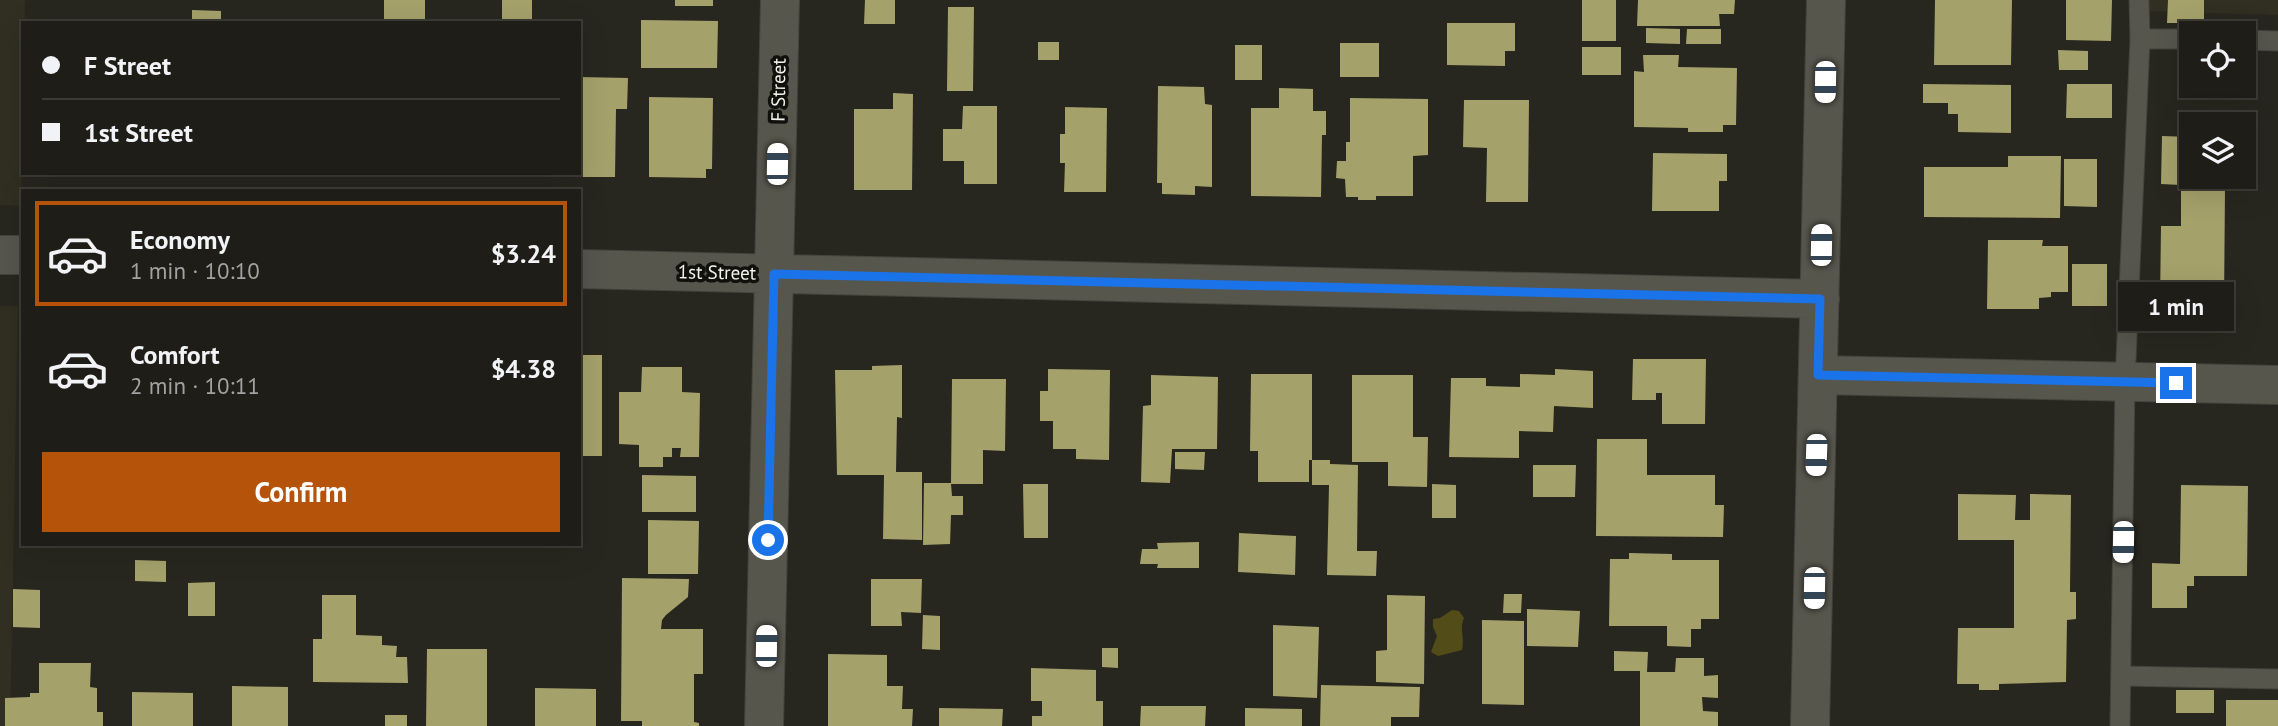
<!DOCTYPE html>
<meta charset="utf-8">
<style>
:root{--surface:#1e1d17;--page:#262620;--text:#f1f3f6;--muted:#a1a2a1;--line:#3c3b36;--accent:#b45309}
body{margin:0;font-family:"PT Sans",sans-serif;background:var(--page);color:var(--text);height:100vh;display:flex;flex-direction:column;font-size:26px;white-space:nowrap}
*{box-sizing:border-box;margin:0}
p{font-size:23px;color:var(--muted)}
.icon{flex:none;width:38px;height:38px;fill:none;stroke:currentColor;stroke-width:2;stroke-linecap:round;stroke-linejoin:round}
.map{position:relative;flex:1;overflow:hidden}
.sheet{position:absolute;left:21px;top:189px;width:560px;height:357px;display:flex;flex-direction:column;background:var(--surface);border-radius:0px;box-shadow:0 7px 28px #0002,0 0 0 2px var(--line)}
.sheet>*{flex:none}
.hud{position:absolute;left:21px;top:21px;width:560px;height:154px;border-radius:0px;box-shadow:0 7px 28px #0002,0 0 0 2px var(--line);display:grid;align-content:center;height:154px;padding:0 21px;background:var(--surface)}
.buttons{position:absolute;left:2179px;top:21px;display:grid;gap:14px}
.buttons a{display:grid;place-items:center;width:77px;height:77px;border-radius:0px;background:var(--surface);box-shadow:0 7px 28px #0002,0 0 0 2px var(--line);font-size:35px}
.end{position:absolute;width:32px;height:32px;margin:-16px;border:9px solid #1a73e8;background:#fff;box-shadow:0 0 0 4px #fff}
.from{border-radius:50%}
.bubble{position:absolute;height:49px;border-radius:0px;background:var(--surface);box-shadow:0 7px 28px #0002,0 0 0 2px var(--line);font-size:23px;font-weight:600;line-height:49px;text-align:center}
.car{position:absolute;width:21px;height:42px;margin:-21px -10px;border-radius:9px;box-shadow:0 0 5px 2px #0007;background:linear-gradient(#fff 24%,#345 0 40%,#fff 0 76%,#345 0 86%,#fff 0)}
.hud b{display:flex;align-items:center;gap:24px;height:66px;font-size:26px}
.hud b+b{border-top:2px solid var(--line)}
.hud i{width:18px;height:18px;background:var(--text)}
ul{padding:12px 0 0;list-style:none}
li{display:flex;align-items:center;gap:21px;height:105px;margin:0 14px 10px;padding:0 7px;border:4px solid transparent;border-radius:0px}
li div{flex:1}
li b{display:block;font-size:26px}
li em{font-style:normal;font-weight:600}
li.on{border-color:var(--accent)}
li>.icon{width:63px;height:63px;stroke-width:1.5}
.action{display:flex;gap:14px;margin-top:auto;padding:14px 21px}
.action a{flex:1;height:80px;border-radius:0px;background:var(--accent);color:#fff;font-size:28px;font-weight:600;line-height:80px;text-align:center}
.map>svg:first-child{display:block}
.built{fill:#302f21}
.water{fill:#524d18}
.building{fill:#a5a16b}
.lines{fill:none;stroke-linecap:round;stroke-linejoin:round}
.lane-casing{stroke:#43423b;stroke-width:21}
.street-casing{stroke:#43423b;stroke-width:40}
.lane{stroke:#57564d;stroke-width:19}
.street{stroke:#57564d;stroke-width:38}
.route{stroke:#1a73e8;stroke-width:9}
.labels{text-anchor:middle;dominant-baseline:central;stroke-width:7;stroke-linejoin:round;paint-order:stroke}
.street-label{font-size:19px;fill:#f3f2ed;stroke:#10100c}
</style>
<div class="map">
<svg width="2278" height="726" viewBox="0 0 2278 726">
<rect width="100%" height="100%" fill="#28271f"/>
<path class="built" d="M0 0H25L21 206 0 205Z
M2145 0H2278V15L2145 11Z
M0 306H18L10 726H0Z"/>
<path class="water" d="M1452 610 1459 611 1464 618C1459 628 1465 638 1462 650L1438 656 1431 652 1437 636 1433 627V619L1440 618Z"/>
<path class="building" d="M384 0H425V23H384Z
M502 0H532V23H502Z
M675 0H713V6H675Z
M865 0H895V24H864Z
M1582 0H1616V41H1582Z
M1638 0H1735L1734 14H1719L1720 26H1637Z
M1935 0H2012L2011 65H1934Z
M2066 0H2112L2111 41 2066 40Z
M2168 0H2204V23H2167Z
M948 7H974L973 91H947Z
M192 10 221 11V23H192Z
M641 20 718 21 717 68H641Z
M1447 23H1515V51H1505V66L1447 65Z
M1646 28 1680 29V44L1646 43Z
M1687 29H1721V44H1686Z
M1038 42H1059V60H1038Z
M1340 43H1379V77H1340Z
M1235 45H1262V80H1235Z
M1582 47H1621V75H1582Z
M2058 50 2088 51V70H2059Z
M1643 55H1679L1678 67 1737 68 1736 125H1723V132H1688V128L1634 127V71L1644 72Z
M579 77 628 78 627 109H616L615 177H557V173H579Z
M1923 84 2011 85V133L1958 132V114H1948V103H1923Z
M2067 84H2112V118H2066Z
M1158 86 1204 87 1205 104 1212 105V187L1195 186V195L1162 194V183H1157Z
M1279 88 1313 89V111H1326V135H1322L1321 197 1251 196V108H1279Z
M893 93 913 94 912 190H854V109H893Z
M649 97 713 98 712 169H706V178L649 177Z
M1350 98 1428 99V155L1413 156V196H1376V200H1358V197H1346L1345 179 1336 178 1337 161H1346V142H1350Z
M1464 100H1529L1528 202H1486L1487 148 1463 147Z
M963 106H997V184H964V161H943V129H962Z
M1065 107 1107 108 1106 192H1064L1065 163H1060V134H1065Z
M2162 136 2191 137V177H2200V188H2225L2224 305 2160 304 2161 226H2181V185L2161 184Z
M1653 153 1727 154V181H1719V211H1652Z
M2008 156H2061L2060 218 1924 217V167H2008Z
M2064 159H2097V207L2064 206Z
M294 173H310V176H294Z
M1988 240H2043L2042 246H2068V292H2051V297L2039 298V309H1987Z
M2072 264H2107V306H2072Z
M579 355H602V456H579Z
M1633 359H1706L1705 424H1662V393H1656V400H1632Z
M902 365V418L897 417 896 472H922V540L883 539 884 475H837L835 370H872V366Z
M642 367H682V392L700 393 699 457H680L681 448H672V457H663V467H639V445L619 444V392H641Z
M1048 369 1110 370 1109 460 1076 459V449H1053V421H1040V391H1048Z
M1555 369 1593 371V408L1554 406 1553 432 1519 431V458L1449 457 1451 378H1486V386L1520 387V374L1555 375Z
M1251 374H1312V460H1309V482H1258V451H1250Z
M1151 375 1218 377 1217 449H1172L1170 483 1141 482 1143 406 1151 405Z
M1352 375H1413V437H1428L1427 487 1388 486V462H1352Z
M952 379H1006L1005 451 983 450V484H951L952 496H963V515H951L950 544 923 545 924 483H951Z
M1597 439H1647V475H1715V505H1724L1723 537 1596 536Z
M1175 452H1205L1204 470 1175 469Z
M1312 460H1330V464L1358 465 1357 551H1377L1376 576 1327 575 1329 485H1312Z
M1533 465H1576L1575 497H1533Z
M642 475 696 476V512H642Z
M1023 484H1048V538H1024Z
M1432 484 1456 485V518H1432Z
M2181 485 2248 486 2247 576H2194V586H2187V608H2152V563L2180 564Z
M1958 494 2016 495 2015 520H2030V494L2071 495 2070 592H2076V619L2067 620 2066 682 1999 684V690H1979V684H1957L1958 628H2014V540H1958Z
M648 520 699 521 698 574H648Z
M1239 533 1296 536 1295 575 1238 572Z
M1199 542V568H1157L1158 564H1140L1142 549H1158L1157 543Z
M1629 553 1672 554V560H1719V619H1701V629H1691V647L1667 646V626H1609L1610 559H1629Z
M135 560 166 561V582L135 581Z
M622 578 689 579 688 597 666 615 662 620 661 629H703V674H694V722L699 723V726H642V721H621Z
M871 579H922L921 613 901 612 902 626H871Z
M215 582V616H188V583Z
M13 589 40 590V628L13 627Z
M1504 594H1522L1521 613H1503Z
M322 595H356V635L382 636V645L397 646 396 657H407L408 683 313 682V639H322Z
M1387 595 1425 596 1424 684 1376 682V651L1387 650Z
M1527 609 1580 611 1578 647 1527 646Z
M923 615 940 616V650L922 649Z
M1482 620 1524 621V705L1482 704Z
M1273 625 1319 627 1317 698 1273 696Z
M1102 648H1118V668L1102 667Z
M427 649H487V726H426Z
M1614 651 1648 652 1647 672H1675L1676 658H1704V676L1718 675V698L1702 697 1703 711 1718 712V726H1640V671H1614Z
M828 654 887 655V686H903L902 709H913L912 726H828Z
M39 663H91L90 687 97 688V712H103V726H5V698L30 697V693H39Z
M1031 668 1096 670V701H1103V726H1032V716H1042V701H1031Z
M1321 685 1420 687 1419 717H1391V726H1320Z
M232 686 288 687V726H232Z
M535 688 596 689V726H535Z
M2176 690H2214V713H2176Z
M132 692 193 693V726H132Z
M2226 700H2278V726H2226Z
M1141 706H1206L1205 726H1140Z
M939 708 1003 709 1002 726H939Z
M1245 708 1302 709V726H1245Z
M385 715H407V726H385Z"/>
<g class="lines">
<g class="lane-casing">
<path id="lane" d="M2140 39H2191
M2244 40 2278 41
M2121 676 2278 679
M2120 726 2125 382 2140 39 2139 0"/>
</g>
<g class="street-casing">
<path id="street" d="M0 255H23
M579 269 1820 299
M1818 375 2278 385
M764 726 780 0
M1810 726 1826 0"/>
</g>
<use href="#lane" class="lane"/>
<use href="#street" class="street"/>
</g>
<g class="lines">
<path class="route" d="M768 540 774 274 1820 299 1818 375 2176 383"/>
</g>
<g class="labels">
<g class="street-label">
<text transform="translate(778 90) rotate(-89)">F Street</text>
<text transform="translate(717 272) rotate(1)">1st Street</text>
</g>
</g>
</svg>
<div class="buttons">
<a><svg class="icon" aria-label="locate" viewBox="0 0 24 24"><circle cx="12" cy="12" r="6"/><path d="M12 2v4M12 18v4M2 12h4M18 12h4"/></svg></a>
<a><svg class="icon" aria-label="layers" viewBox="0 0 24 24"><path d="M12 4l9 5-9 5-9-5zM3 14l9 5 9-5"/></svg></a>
</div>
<i class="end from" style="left:768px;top:540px"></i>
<i class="end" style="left:2176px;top:383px"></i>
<div class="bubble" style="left:2118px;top:282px;width:116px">1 min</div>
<i class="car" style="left:1825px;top:82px;rotate:181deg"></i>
<i class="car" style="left:777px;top:164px;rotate:1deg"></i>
<i class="car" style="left:1821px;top:245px;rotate:1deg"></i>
<i class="car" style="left:1816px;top:455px;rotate:182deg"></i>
<i class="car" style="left:2123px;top:542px;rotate:181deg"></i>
<i class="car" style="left:1814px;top:588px;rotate:181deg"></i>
<i class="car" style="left:766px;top:646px;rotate:1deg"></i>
<div class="hud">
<b><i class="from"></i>F Street</b>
<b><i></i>1st Street</b>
</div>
<section class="sheet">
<ul>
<li class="on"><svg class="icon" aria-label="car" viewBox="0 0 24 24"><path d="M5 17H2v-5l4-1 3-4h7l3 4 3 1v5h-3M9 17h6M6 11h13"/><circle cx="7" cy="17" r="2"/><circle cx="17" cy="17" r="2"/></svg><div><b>Economy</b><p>1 min · 10:10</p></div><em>$3.24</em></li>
<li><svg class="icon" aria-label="car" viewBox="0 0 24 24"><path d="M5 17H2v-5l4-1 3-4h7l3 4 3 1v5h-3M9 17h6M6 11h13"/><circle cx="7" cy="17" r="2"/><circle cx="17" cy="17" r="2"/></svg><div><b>Comfort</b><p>2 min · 10:11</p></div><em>$4.38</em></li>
</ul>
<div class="action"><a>Confirm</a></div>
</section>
</div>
